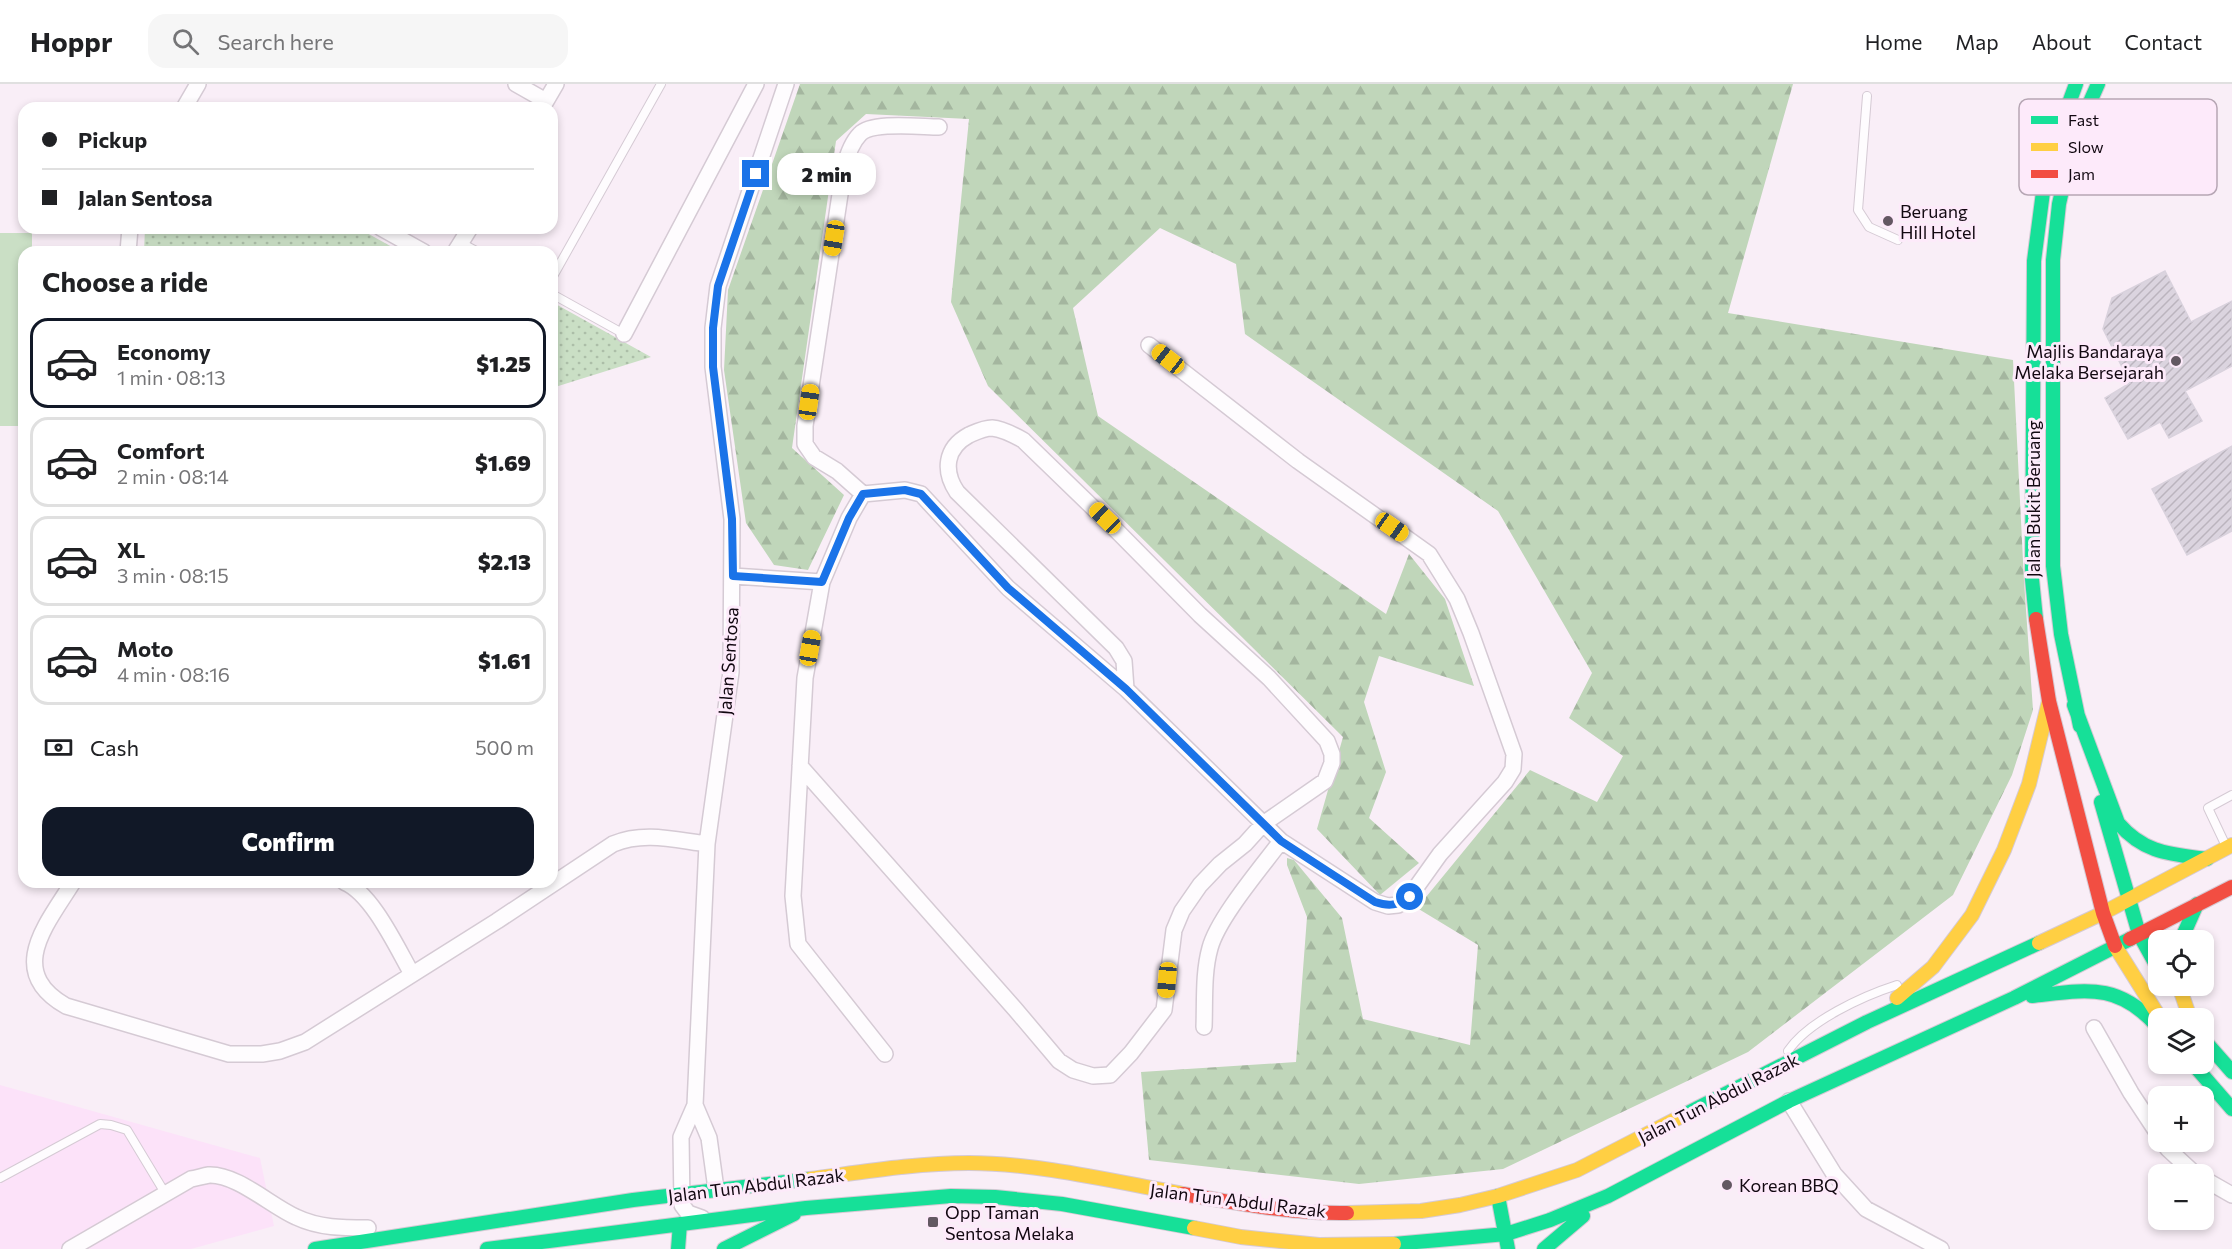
<!DOCTYPE html>
<meta charset="utf-8">
<style>
:root{--surface:#fff;--page:#f6f6f6;--text:#202124;--muted:#757577;--line:#e0e0e0;--accent:#111827}
body{margin:0;font-family:Commissioner,sans-serif;background:var(--page);color:var(--text);height:100vh;display:flex;flex-direction:column;font-size:22px;white-space:nowrap}
*{box-sizing:border-box;margin:0}
p{font-size:20px;color:var(--muted)}
.icon{flex:none;width:33px;height:33px;fill:none;stroke:currentColor;stroke-width:2;stroke-linecap:round;stroke-linejoin:round}
.map{position:relative;flex:1;overflow:hidden}
.drawer{position:absolute;left:18px;top:162px;width:540px;height:642px;display:flex;flex-direction:column;background:var(--surface);border-radius:18px;box-shadow:0 3px 9px #0003}
.drawer>*{flex:none}
.banner{position:absolute;left:18px;top:18px;width:540px;height:132px;border-radius:18px;box-shadow:0 3px 9px #0003;display:grid;align-content:center;height:132px;padding:0 24px;background:var(--surface)}
.fabs{position:absolute;left:2148px;top:846px;display:grid;gap:12px}
.fabs a{display:grid;place-items:center;width:66px;height:66px;border-radius:12px;background:var(--surface);box-shadow:0 3px 9px #0003;font-size:30px}
.end{position:absolute;width:27px;height:27px;margin:-14px;border:8px solid #1a73e8;background:#fff;box-shadow:0 0 0 3px #fff}
.from{border-radius:50%}
.bubble{position:absolute;height:42px;border-radius:18px;background:var(--surface);box-shadow:0 3px 9px #0003;font-size:20px;font-weight:800;line-height:42px;text-align:center}
.car{position:absolute;width:18px;height:36px;margin:-18px -9px;border-radius:8px;box-shadow:0 0 4px 2px #0007;background:linear-gradient(#f5c518 24%,#345 0 40%,#f5c518 0 76%,#345 0 86%,#f5c518 0)}
.banner b{display:flex;align-items:center;gap:21px;height:57px;font-size:22px}
.banner b+b{border-top:2px solid var(--line)}
.banner i{width:15px;height:15px;background:var(--text)}
ul{padding:0;list-style:none}
li{display:flex;align-items:center;gap:18px;height:90px;margin:0 12px 9px;padding:0 12px;border:3px solid var(--line);border-radius:18px}
li div{flex:1}
li b{display:block;font-size:22px}
li em{font-style:normal;font-weight:800}
li.on{border-color:var(--accent)}
li>.icon{width:54px;height:54px;stroke-width:1.5}
h2{padding:0 24px;font-size:27px;line-height:72px}
.pay{display:flex;align-items:center;gap:15px;height:66px;padding:0 24px;font-size:22px}
.pay p{margin-inline-start:auto}
.primary-button{display:flex;gap:12px;margin-top:auto;padding:12px 24px}
.primary-button a{flex:1;height:69px;border-radius:18px;background:var(--accent);color:#fff;font-size:24px;font-weight:800;line-height:69px;text-align:center}
header{display:flex;align-items:center;gap:36px;box-sizing:border-box;height:84px;padding:0 30px;background:var(--surface);border-bottom:2px solid var(--line)}
header strong{font-size:28px}
nav{display:flex;gap:33px;margin-inline-start:auto;font-size:21px}
.search{width:420px;height:54px;background:var(--page);display:flex;align-items:center;gap:15px;box-sizing:border-box;padding:0 21px;border-radius:18px;color:var(--muted);font-size:22px}
.map>svg:first-child{display:block}
.built{fill:#fce2f9}
.grass{fill:url(#grass-dots)}
.forest{fill:url(#forest-firs)}
.park{fill:#cadfc5}
.building{fill:url(#building-hatch);stroke:#d9d2dd;stroke-width:1.5}
.lines{fill:none;stroke-linecap:round;stroke-linejoin:round}
.lane-casing{stroke:#d5cad4;stroke-width:10}
.street-casing{stroke:#d5cad4;stroke-width:18}
.fast-casing{stroke:#d5cad4;stroke-width:16}
.slow-casing{stroke:#d5cad4;stroke-width:16}
.jam-casing{stroke:#d5cad4;stroke-width:16}
.lane{stroke:#fefcfe;stroke-width:8}
.street{stroke:#fefcfe;stroke-width:15}
.fast{stroke:#16e098;stroke-width:14}
.slow{stroke:#ffcf43;stroke-width:14}
.jam{stroke:#f24e42;stroke-width:14}
.route{stroke:#1a73e8;stroke-width:8}
.poi-dot{fill:#635862;stroke:#fdeafa;stroke-width:2}
.labels{text-anchor:middle;dominant-baseline:central;stroke-width:6;stroke-linejoin:round;paint-order:stroke}
.poi-label{font-size:18px;fill:#120811;stroke:#fdeafa;text-anchor:start}
.street-label{font-size:18px;fill:#120811;stroke:#fdeafa}
.key{fill:#fdeafa;stroke:#b6a6b4;stroke-width:1.5}
.key-label{font-size:16px;fill:#120811}
</style>
<header>
<strong>Hoppr</strong>
<div class="search"><svg class="icon" aria-label="search" viewBox="0 0 24 24"><circle cx="10" cy="10" r="6"/><path d="M15 15l6 6"/></svg>Search here</div>
<nav><a>Home</a><a>Map</a><a>About</a><a>Contact</a></nav>
</header>
<div class="map">
<svg width="2232" height="1165" viewBox="0 0 2232 1165">
<defs>
<pattern id="grass-dots" width="8" height="8" patternUnits="userSpaceOnUse" patternTransform="scale(1.5)"><rect width="8" height="8" fill="#cadfc5"/><path d="M2 2h.1M6 6h.1" fill="none" stroke="#acbea8" stroke-width="1.8" stroke-linecap="round"/></pattern>
<pattern id="forest-firs" width="22" height="20" patternUnits="userSpaceOnUse" patternTransform="scale(1.5)"><rect width="22" height="20" fill="#c0d6ba"/><path d="M5 1l3.5 6h-7zM16 11l3.5 6h-7z" fill="#a4b69f"/></pattern>
<pattern id="building-hatch" width="6" height="6" patternUnits="userSpaceOnUse" patternTransform="scale(1.5)"><rect width="6" height="6" fill="#dbd4df"/><path d="M-1 1l2-2M0 6l6-6M5 7l2-2" fill="none" stroke="#bbb4be"/></pattern>
</defs>
<rect width="100%" height="100%" fill="#f9eef7"/>
<path class="built" d="M0 1001 260 1074 274 1142 191 1165H0Z"/>
<path class="grass" d="M145 144H358L401 168H144Z
M552 218 651 273 552 304Z"/>
<path class="forest" d="M800 0H1793L1728 229 2013 276 2024 497 2033 626 2012 691 1953 811 1748 968 1503 1085 1359 1100 1149 1076 1141 988 1296 978 1307 833 1287 781V774L1294 776 1342 834 1363 935 1470 961 1478 861 1417 824 1530 686 1597 718 1623 672 1569 634 1592 589 1498 427 1245 250 1236 180 1160 144 1073 224 1098 332 1386 530 1409 470 1445 515 1474 602 1379 572 1364 618 1386 688 1369 734 1419 779 1380 811 1317 745 1343 653 988 302 951 218 969 35 866 30 836 57 792 364 844 411 808 486 774 481 746 439 724 286 728 206Z"/>
<path class="park" d="M0 149H32V168H24V342H0Z"/>
<path class="building" d="M2165 187 2191 238 2232 217V282L2185 307 2202 337 2169 354 2160 338 2128 355 2105 314 2130 299 2103 245 2112 214Z
M2232 362V447L2187 471 2152 405Z"/>
<g class="lines">
<g class="lane-casing">
<path id="lane" d="M1867 12 1858 126 1869 143 1898 156
M461 159 478 168
M552 194 661 0
M552 210 624 250
M2225 760 2208 724 2232 711
M1788 967C1808 937 1863 912 1897 901
M0 1094 100 1040 111 1041 127 1046 165 1109"/>
</g>
<g class="street-casing">
<path id="street" d="M516 0 546 17
M184 24 198 0
M542 24 556 0
M381 144 424 168
M128 168 130 144
M455 168 470 144
M624 250 756 0
M863 410 837 387 814 373 805 360V342L844 84C847 72 851 59 860 50 872 37 921 43 939 43
M733 492 822 498
M800 682 1015 925 1059 977 1073 986 1093 992 1110 991 1131 969 1164 926 1174 846 1182 827 1200 801 1220 780 1245 760 1263 740 1325 697 1332 679V670L1327 657 1269 594 1200 531 1119 449 1023 356C1014 351 1003 345 992 344 984 344 976 348 969 351 945 364 943 387 957 408L1116 564 1124 577 1126 605
M73 798C47 840 5 887 66 922L229 970H262L280 967 305 958 497 837 613 760C644 747 675 756 707 760
M344 798C372 809 397 864 412 890
M1204 943C1205 917 1203 889 1210 864 1218 834 1261 784 1281 757
M2094 944 2131 1009 2158 1050
M885 970 798 860 793 812 805 594 822 498 849 434 863 410 905 406 921 410 1008 504 1126 605 1281 757 1375 818 1388 822 1398 821 1410 812 1440 770 1505 698 1513 685 1514 670 1471 549 1457 515 1429 470 1298 377 1149 261
M1789 1017 1834 1090 1866 1125 1941 1165
M695 1021 709 1054 716 1105
M2163 1058 2168 1065 2195 1090
M2204 1095 2232 1111
M702 1134 688 1129 682 1121 681 1053 695 1021 707 760 731 588 732 435 713 283V244L718 202 786 0
M70 1165 191 1095C197 1094 203 1092 209 1091 237 1090 271 1122 296 1133 319 1144 343 1144 368 1144"/>
</g>
<g class="fast-casing">
<path id="fast" d="M2036 535 2032 495 2034 177 2043 108 2052 65 2076 0
M2074 621 2118 739C2144 769 2169 770 2207 775
M2080 642 2061 550 2053 482V176L2059 120 2074 54 2098 0
M2101 718 2139 850
M2139 850 2158 884
M2181 856 2197 820
M2032 912C2087 906 2118 898 2158 943
M2204 956 2232 988
M2193 980 2232 1025
M1684 1031 1867 938 2039 859
M1498 1112 1508 1165
M1394 1160 1506 1150 1550 1136 1608 1112 1789 1017 2014 914 2130 855
M315 1165 633 1116 810 1095
M487 1165 806 1124 951 1112 995 1113 1062 1120 1194 1144
M678 1165 680 1140
M724 1165 794 1130
M1544 1165 1583 1132"/>
</g>
<g class="slow-casing">
<path id="slow" d="M2039 859 2103 829 2232 761
M2115 862 2160 934
M2179 902 2190 934
M1897 914 1933 883 1972 831 2004 766 2029 700 2049 617
M810 1095C863 1088 916 1079 969 1079 1037 1079 1116 1098 1183 1110
M1347 1129 1421 1127 1460 1121 1498 1112 1577 1086 1684 1031
M1194 1144 1241 1153 1319 1161 1394 1160"/>
</g>
<g class="jam-casing">
<path id="jam" d="M2036 535 2049 617 2103 829 2115 862
M2130 855 2232 803
M1183 1110C1237 1119 1292 1130 1347 1129"/>
</g>
<use href="#lane" class="lane"/>
<use href="#street" class="street"/>
<use href="#fast" class="fast"/>
<use href="#slow" class="slow"/>
<use href="#jam" class="jam"/>
</g>
<g class="lines">
<path class="route" d="M756 90 718 202 713 244V283L732 435 733 492 822 498 849 434 863 410 905 406 921 410 1008 504 1126 605 1281 757 1375 818C1390 823 1397 821 1410 813"/>
</g>
<g class="poi-dot">
<circle cx="1888" cy="137" r="6"/>
<circle cx="2176" cy="277" r="6"/>
<circle cx="1727" cy="1101" r="6"/>
<rect x="927" y="1132" width="12" height="12" rx="3"/>
</g>
<g class="labels">
<g class="poi-label">
<text x="1900" y="127">Beruang<tspan x="1900" dy="21">Hill Hotel</tspan></text>
<text x="2164" y="267" text-anchor="end">Majlis Bandaraya<tspan x="2164" dy="21">Melaka Bersejarah</tspan></text>
<text x="1739" y="1101">Korean BBQ</text>
<text x="945" y="1128">Opp Taman<tspan x="945" dy="21">Sentosa Melaka</tspan></text>
</g>
<g class="street-label">
<text transform="translate(2033 415) rotate(-90)">Jalan Bukit Beruang</text>
<text transform="translate(728 577) rotate(-86)">Jalan Sentosa</text>
<text transform="translate(1718 1014) rotate(-27)">Jalan Tun Abdul Razak</text>
<text transform="translate(756 1101) rotate(-7)">Jalan Tun Abdul Razak</text>
<text transform="translate(1238 1116) rotate(7)">Jalan Tun Abdul Razak</text>
</g>
</g>
<rect x="2019" y="15" width="198" height="96" rx="9" class="key"/>
<rect x="2031" y="32" width="27" height="8" fill="#16e098"/>
<rect x="2031" y="59" width="27" height="8" fill="#ffcf43"/>
<rect x="2031" y="86" width="27" height="8" fill="#f24e42"/>
<g class="key-label">
<text x="2068" y="42">Fast</text>
<text x="2068" y="69">Slow</text>
<text x="2068" y="96">Jam</text>
</g>
</svg>
<div class="fabs">
<a><svg class="icon" aria-label="locate" viewBox="0 0 24 24"><circle cx="12" cy="12" r="6"/><path d="M12 2v4M12 18v4M2 12h4M18 12h4"/></svg></a>
<a><svg class="icon" aria-label="layers" viewBox="0 0 24 24"><path d="M12 4l9 5-9 5-9-5zM3 14l9 5 9-5"/></svg></a>
<a>+</a>
<a>−</a>
</div>
<i class="end from" style="left:1410px;top:813px"></i>
<i class="end" style="left:756px;top:90px"></i>
<div class="bubble" style="left:777px;top:69px;width:99px">2 min</div>
<i class="car" style="left:834px;top:154px;rotate:189deg"></i>
<i class="car" style="left:1168px;top:275px;rotate:308deg"></i>
<i class="car" style="left:809px;top:318px;rotate:8deg"></i>
<i class="car" style="left:1105px;top:434px;rotate:314deg"></i>
<i class="car" style="left:1392px;top:443px;rotate:125deg"></i>
<i class="car" style="left:810px;top:564px;rotate:10deg"></i>
<i class="car" style="left:1167px;top:896px;rotate:185deg"></i>
<div class="banner">
<b><i class="from"></i>Pickup</b>
<b><i></i>Jalan Sentosa</b>
</div>
<section class="drawer">
<h2>Choose a ride</h2>
<ul>
<li class="on"><svg class="icon" aria-label="car" viewBox="0 0 24 24"><path d="M5 17H2v-5l4-1 3-4h7l3 4 3 1v5h-3M9 17h6M6 11h13"/><circle cx="7" cy="17" r="2"/><circle cx="17" cy="17" r="2"/></svg><div><b>Economy</b><p>1 min · 08:13</p></div><em>$1.25</em></li>
<li><svg class="icon" aria-label="car" viewBox="0 0 24 24"><path d="M5 17H2v-5l4-1 3-4h7l3 4 3 1v5h-3M9 17h6M6 11h13"/><circle cx="7" cy="17" r="2"/><circle cx="17" cy="17" r="2"/></svg><div><b>Comfort</b><p>2 min · 08:14</p></div><em>$1.69</em></li>
<li><svg class="icon" aria-label="car" viewBox="0 0 24 24"><path d="M5 17H2v-5l4-1 3-4h7l3 4 3 1v5h-3M9 17h6M6 11h13"/><circle cx="7" cy="17" r="2"/><circle cx="17" cy="17" r="2"/></svg><div><b>XL</b><p>3 min · 08:15</p></div><em>$2.13</em></li>
<li><svg class="icon" aria-label="car" viewBox="0 0 24 24"><path d="M5 17H2v-5l4-1 3-4h7l3 4 3 1v5h-3M9 17h6M6 11h13"/><circle cx="7" cy="17" r="2"/><circle cx="17" cy="17" r="2"/></svg><div><b>Moto</b><p>4 min · 08:16</p></div><em>$1.61</em></li>
</ul>
<div class="pay"><svg class="icon" aria-label="cash" viewBox="0 0 24 24"><path d="M3 7h18v10H3z"/><circle cx="12" cy="12" r="2"/></svg>Cash<p>500 m</p></div>
<div class="primary-button"><a>Confirm</a></div>
</section>
</div>
